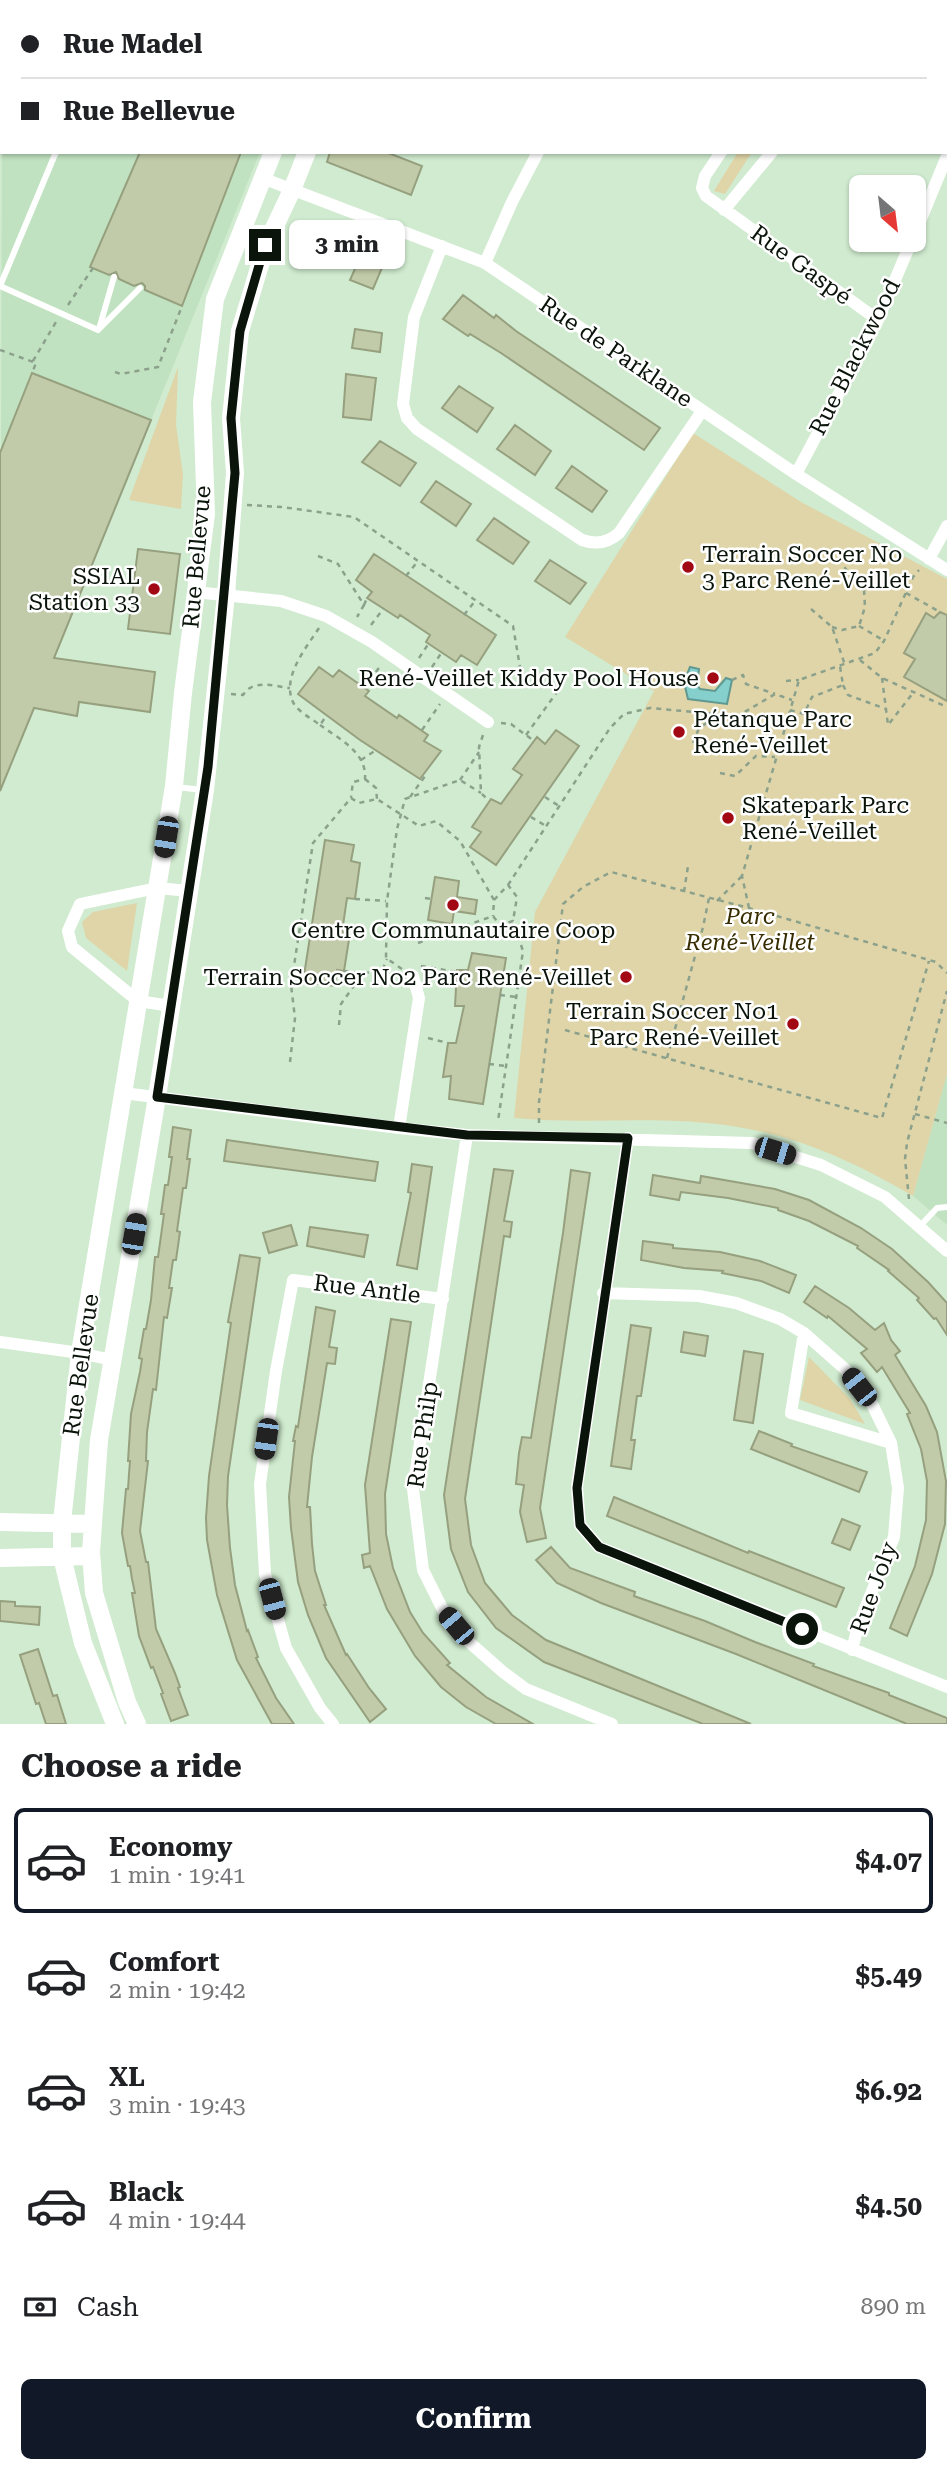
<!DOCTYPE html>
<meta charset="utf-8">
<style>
:root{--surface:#fff;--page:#f2f2f2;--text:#202124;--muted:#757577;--line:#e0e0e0;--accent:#111827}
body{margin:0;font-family:"Roboto Serif",serif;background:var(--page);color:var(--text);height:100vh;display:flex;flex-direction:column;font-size:26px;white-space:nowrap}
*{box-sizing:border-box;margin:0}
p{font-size:23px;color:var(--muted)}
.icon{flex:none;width:38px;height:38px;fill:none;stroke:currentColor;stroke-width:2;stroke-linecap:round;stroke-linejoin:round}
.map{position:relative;height:1724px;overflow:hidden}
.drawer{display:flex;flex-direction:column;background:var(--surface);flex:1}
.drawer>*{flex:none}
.guide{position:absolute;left:0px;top:0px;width:948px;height:154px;box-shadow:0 2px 5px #0004;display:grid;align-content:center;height:154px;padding:0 21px;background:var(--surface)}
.needle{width:46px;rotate:152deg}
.controls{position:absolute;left:849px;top:175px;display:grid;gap:14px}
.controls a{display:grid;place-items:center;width:77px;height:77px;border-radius:10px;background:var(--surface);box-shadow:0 2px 5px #0004;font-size:35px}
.end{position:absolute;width:32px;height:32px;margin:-16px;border:9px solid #0a140a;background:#fff;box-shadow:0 0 0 4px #fff}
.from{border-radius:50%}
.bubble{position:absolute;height:49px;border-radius:10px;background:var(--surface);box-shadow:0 2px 5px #0004;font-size:23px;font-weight:700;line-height:49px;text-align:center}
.car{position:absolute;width:21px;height:42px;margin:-21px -10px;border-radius:9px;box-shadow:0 0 5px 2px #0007;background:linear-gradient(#222 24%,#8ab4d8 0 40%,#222 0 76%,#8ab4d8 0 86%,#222 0)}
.guide b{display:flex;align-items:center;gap:24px;height:66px;font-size:26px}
.guide b+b{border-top:2px solid var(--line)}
.guide i{width:18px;height:18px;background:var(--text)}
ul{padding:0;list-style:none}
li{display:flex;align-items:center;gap:21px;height:105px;margin:0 14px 10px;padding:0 7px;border:4px solid transparent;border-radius:10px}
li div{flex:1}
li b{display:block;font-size:26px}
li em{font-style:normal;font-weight:700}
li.selected{border-color:var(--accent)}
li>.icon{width:63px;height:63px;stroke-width:1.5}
h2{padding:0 21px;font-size:32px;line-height:84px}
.pay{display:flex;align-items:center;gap:18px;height:77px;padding:0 21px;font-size:26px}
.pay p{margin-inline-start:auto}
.cta{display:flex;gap:14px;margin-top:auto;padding:14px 21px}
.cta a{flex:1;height:80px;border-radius:10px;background:var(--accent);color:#fff;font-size:28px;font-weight:700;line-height:80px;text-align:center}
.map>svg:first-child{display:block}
.built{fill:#c1e2c0}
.green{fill:#dfd5a8}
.water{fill:#85d0cc;stroke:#609892;stroke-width:2}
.building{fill:#c1cba9;stroke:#96a07f;stroke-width:2}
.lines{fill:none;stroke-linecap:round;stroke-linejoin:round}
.path{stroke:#8ca18c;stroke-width:2.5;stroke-dasharray:5 5;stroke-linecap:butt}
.lane{stroke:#fff;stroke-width:6}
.street{stroke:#fff;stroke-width:12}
.secondary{stroke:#fff;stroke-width:18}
.route{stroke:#0a140a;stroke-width:9}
.poi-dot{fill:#a20714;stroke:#fff;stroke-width:2.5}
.labels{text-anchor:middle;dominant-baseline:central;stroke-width:5;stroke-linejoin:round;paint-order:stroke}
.street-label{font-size:23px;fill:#0a140a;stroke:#fff}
.poi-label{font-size:23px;fill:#0a140a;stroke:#fff;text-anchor:end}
.park-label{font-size:23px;font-style:italic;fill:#372d00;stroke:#fff}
</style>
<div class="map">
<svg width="947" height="1724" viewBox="0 0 947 1724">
<rect width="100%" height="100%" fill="#d0ebcf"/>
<path class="built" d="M53 0H322L52 2Z
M2 126V152H260L0 792Z
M947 1074V1225L913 1196Z"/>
<path class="green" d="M738 152H752L725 194 714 191Z
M178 367 176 425 183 474 181 509 129 500Z
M693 433 801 502 947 579V1074L913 1196C846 1157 785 1130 707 1123 643 1117 578 1124 514 1118L535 912 654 691 565 637Z
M137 903 127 971 86 938 82 922 93 912Z
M809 1357 850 1399 865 1424 800 1400Z"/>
<path class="water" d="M690 667 699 669 697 685 700 689 715 691 726 678 732 680 727 704 688 699 684 682Z"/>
<path class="building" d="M140 152H241L182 306 145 290V286L142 283 134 286 119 279 116 272 109 275 90 267Z
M330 152H386L422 166 411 195 327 162Z
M362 253 384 263 373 289 350 280Z
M463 295 494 318 496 315 516 331 660 428 644 450 501 353 470 334 468 336 443 319Z
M355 329 382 333 380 352 352 348Z
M32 373 151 420 54 658 155 672 150 712 79 702 77 716 34 708 0 791V453Z
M346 374 376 378 371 420 343 417Z
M459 386 493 408 477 432 442 408Z
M515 425 551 451 535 475 497 449Z
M380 441 416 463 400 486 362 462Z
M572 466 607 491 592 512 556 488Z
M436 481 471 504 456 526 421 502Z
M494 518 529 542 513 564 477 540Z
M138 549 180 554 170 634 128 629Z
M374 554 496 635 477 665 461 655 456 662 426 642 430 635 400 615 398 618 367 598 372 592 356 580Z
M550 560 586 583 570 604 535 581Z
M940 612 947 615V701L904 677 915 659 904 653 926 613 934 618Z
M319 667 333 677 339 670 369 691 365 696 397 718 399 715 428 735 424 741 441 751 420 779 360 740 298 694Z
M556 730 579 746 496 865 470 847 481 832 472 827 491 799 501 804 522 775 513 769 537 737 545 744Z
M325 840 354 845 351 861 360 863 355 899 347 898 342 932 350 933 344 971 337 970 335 986 303 982Z
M435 877 459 881 457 897 477 900 475 914 454 911 452 924 428 920Z
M472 953 506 958 483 1104 449 1099 451 1076 443 1077 448 1043H456L464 1006H455L457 970H468Z
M173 1127 191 1130 187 1159H190L186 1188H183L177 1231 180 1232 176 1260H173L169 1288H172L167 1318 164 1317 156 1390 153 1389 147 1432 146 1461H148L140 1531 146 1562H148L156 1629 175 1673 180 1687 178 1688 188 1715 171 1721 161 1694 163 1693 153 1667 151 1668 139 1636 132 1593H135L132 1579 130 1566H128L122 1533 126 1489H128L129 1474 130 1461H128L131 1414 140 1372 142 1359 139 1358 144 1329H146L151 1300 155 1257H158L160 1243 164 1214H161L165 1185H168L172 1157H169Z
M227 1140 378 1162 375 1181 224 1161Z
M412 1164 432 1167 417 1269 397 1265 411 1193 408 1192Z
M494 1169 513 1171 504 1221 512 1222 510 1237 504 1236 465 1499 471 1545 485 1583 512 1615 546 1640 751 1724H703L544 1662 496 1628 468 1592 451 1549 444 1495Z
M571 1170 590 1173 540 1508 546 1538 527 1542 520 1512 524 1485 516 1484 519 1453 522 1437 531 1438 563 1233Z
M653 1175 700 1183 701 1176 775 1189 809 1200 861 1228 892 1249 928 1282 947 1303V1335L936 1318 934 1319 917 1300 919 1298 888 1271 889 1270 857 1248 858 1246 809 1221 778 1210V1208L728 1198 681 1192 679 1200 650 1195Z
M291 1225 297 1245 269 1253 263 1233Z
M310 1227 368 1235 364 1257 307 1246Z
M643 1241 673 1245V1248L720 1252 760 1261 796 1275 789 1293 761 1281 722 1273 723 1271 684 1268 641 1260Z
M240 1255 260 1258 228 1476 227 1505 230 1548 235 1585 247 1631 248 1630 258 1657 256 1658 276 1698 294 1724H272L237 1660 217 1595 207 1540 206 1518 209 1476 231 1323 228 1322Z
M815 1286 849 1308 875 1330 884 1323 891 1340 900 1351 895 1355 926 1406 937 1432 946 1481 945 1524 932 1574 907 1636 890 1628 915 1566 926 1520 927 1481 921 1449 907 1414 910 1413 882 1367 877 1372 861 1353 867 1349 828 1316 827 1318 804 1302Z
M316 1307 335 1311 329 1347 337 1348 335 1364 327 1363 312 1457 307 1507H310L312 1544 315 1571 326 1605H324L346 1655 347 1654 369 1688 386 1709 370 1722 326 1658 308 1615 298 1582 291 1528 289 1497 295 1441H293L296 1426 298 1427Z
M391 1319 411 1322 385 1494 386 1534 393 1568 410 1612 423 1633 450 1663 447 1665 486 1697 533 1724H496L466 1707 441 1687 415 1656 387 1609 370 1566 364 1568 362 1555 370 1553 365 1485Z
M631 1325 651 1328 641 1396H637L631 1440H635L631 1469 611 1466Z
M684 1332 708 1336 705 1356 681 1352Z
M744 1351 763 1354 753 1423 734 1420Z
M759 1431 792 1444 791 1446 867 1472 859 1492 751 1449Z
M614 1497 748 1553 749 1551 844 1588 836 1607 607 1516Z
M842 1519 860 1526 850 1550 832 1543Z
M551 1547 570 1568 635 1592 634 1596 705 1621 755 1642 814 1664 813 1666 889 1693V1695L947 1718V1724H907L736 1654 601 1603 557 1583 536 1560Z
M0 1601 15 1602V1606L40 1607 39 1625 0 1621Z
M38 1649 53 1696 57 1695 66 1724H46L39 1703 36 1704 20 1655Z"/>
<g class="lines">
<path class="path" d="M98 0 102 2
M68 305 93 268
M0 350 36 363 32 373
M33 361 56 322
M115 372 121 374 158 367 182 306
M247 505 282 507 354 517 513 626 520 667
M318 556 338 564 364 605 357 617
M406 576 418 561
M906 593 940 612
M364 605 367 598
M811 609 832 627 845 665
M464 615 475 601
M371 625 384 608
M859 626 883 640
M832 627 842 630 859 626 865 607 864 590 852 578 841 562
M319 628C306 648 280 679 294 704 299 712 312 719 320 725L327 715
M419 658 429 643
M860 660 882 678 947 707
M432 667 442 652
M882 678 888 725 913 693
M732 680 743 675 746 684 775 694
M786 681 799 680
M843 685 848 695 886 709
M364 688 381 665
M231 694 243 695C253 679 273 686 290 688
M790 710 804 714 812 697 843 685 840 666
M501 723 511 724 534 741
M320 725C339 739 367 752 365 779L353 782 351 797
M422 730 440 704
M483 735 479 747 481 793 489 801
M526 735 557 692
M693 743 699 728 708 722 709 714
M361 760 376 750
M720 773 735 776 756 756 775 757
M365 779 376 788 377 799
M460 780 479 752
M410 797 425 776 423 775
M545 797 559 806
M531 817 546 826
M508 885 610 728 624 714 650 708 738 716 775 694 792 700
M684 892 688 866
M425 898 432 899
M355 899 386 901
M494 900 508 885 517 897 513 921
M717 901 742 876
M749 908 742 876 799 680 875 653 884 641 913 577 919 570
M418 943 493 916 500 925 513 921 523 951 498 1121
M421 966 457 972
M402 969 386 958 387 901 397 829 405 799 460 780 481 793
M344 971 361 973
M500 995 516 997
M339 1025 341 1004 363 973 382 971 387 959
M565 1030 882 1118 929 961
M428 1038 448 1043
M667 1058 703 927 709 898
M290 1062 295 1018 291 985 313 843 351 798 359 803 377 799 419 826 436 821 460 841 494 900 493 916
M489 1064 506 1066
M915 1114 947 1123
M539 1123V1102L563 904 583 887 611 872 749 908 936 962 947 973
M909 1199 905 1159 907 1143 947 991"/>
<path class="lane" d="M115 2V0
M56 152 0 286 98 330
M99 329 114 277
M98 330 140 288
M176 787 203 790
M920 1226 937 1208 947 1207"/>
<path class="street" d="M602 2 603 0
M776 2 777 0
M946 2 947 0
M721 152 705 176 702 188 706 196 878 320
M262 178 485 263 796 474 947 570
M724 210 772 152
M914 236 947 156
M442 246 414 317 403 404 407 418 417 429 582 540C596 545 608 543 619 533L702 411
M485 263 512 202 538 152
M796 474 878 320 912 240
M929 559 947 526
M195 592 281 601 326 616 372 642 488 722
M171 1006 138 1001 72 947 68 931 80 904 157 888 189 891
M123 1093 399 1128 467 1135 752 1143 821 1165 885 1197 947 1251
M399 1128 419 998 413 976
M467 1135 413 1489 423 1570 443 1610 469 1642 503 1672 526 1689 612 1724
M628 1138 577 1487 580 1525 599 1547 947 1687
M603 1293 699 1296 736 1303 780 1319 804 1333 845 1369 872 1404 891 1443 898 1488 894 1537 858 1626 852 1650
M804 1333 791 1413 891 1443
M0 1342 80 1353 112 1360
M333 1724 320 1708 286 1648 265 1574 260 1484 276 1371 293 1280 443 1299"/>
<path class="secondary" d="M332 2 333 0
M361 2 362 0
M0 1522 93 1524
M0 1558 91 1556
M115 1724 83 1643 62 1557V1522L80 1353 174 786 183 693 206 514 202 402 215 299 273 152
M137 1724 127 1702 94 1593 91 1552 99 1440 157 1097 205 790 226 595 235 473 231 418 240 331 266 245 292 190 307 152"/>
</g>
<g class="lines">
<path class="route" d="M265 245 240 331 231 418 235 473 208 767 157 1097 467 1135 628 1138 577 1488 580 1525 599 1547 802 1629"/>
</g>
<g class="poi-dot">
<circle cx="688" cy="567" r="7"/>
<circle cx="154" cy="589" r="7"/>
<circle cx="713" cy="678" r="7"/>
<circle cx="679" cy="732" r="7"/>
<circle cx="728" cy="818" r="7"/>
<circle cx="453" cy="905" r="7"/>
<circle cx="626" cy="977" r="7"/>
<circle cx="793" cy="1024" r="7"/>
</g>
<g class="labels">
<g class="street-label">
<text transform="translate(801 265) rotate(36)">Rue Gaspé</text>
<text transform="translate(616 352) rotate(34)">Rue de Parklane</text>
<text transform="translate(855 357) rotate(-63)">Rue Blackwood</text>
<text transform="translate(197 557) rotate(-85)">Rue Bellevue</text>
<text transform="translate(367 1289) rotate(7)">Rue Antle</text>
<text transform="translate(81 1365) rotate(-82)">Rue Bellevue</text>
<text transform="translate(423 1435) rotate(-82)">Rue Philp</text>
<text transform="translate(874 1588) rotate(-70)">Rue Joly</text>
</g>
<g class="poi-label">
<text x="702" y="554" text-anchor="start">Terrain Soccer No<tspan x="702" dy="26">3 Parc René-Veillet</tspan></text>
<text x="140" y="576">SSIAL<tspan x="140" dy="26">Station 33</tspan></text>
<text x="699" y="678">René-Veillet Kiddy Pool House</text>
<text x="693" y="719" text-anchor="start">Pétanque Parc<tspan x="693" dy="26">René-Veillet</tspan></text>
<text x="742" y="805" text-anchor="start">Skatepark Parc<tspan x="742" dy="26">René-Veillet</tspan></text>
<text x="453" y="930" text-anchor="middle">Centre Communautaire Coop</text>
<text x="612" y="977">Terrain Soccer No2 Parc René-Veillet</text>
<text x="779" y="1011">Terrain Soccer No1<tspan x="779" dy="26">Parc René-Veillet</tspan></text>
</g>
<g class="park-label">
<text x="750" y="916">Parc<tspan x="750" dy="26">René-Veillet</tspan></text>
</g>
</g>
</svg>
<div class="controls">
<a><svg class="needle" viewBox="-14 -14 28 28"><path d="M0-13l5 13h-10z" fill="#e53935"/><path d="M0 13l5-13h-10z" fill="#757577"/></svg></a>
</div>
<i class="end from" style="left:802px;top:1629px"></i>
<i class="end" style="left:265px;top:245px"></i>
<div class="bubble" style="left:289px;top:220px;width:116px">3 min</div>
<i class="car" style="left:166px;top:837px;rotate:189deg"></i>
<i class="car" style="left:775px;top:1151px;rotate:107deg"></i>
<i class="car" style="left:134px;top:1234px;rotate:10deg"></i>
<i class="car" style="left:859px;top:1387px;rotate:322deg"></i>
<i class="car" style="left:266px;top:1439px;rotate:188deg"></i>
<i class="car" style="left:272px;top:1599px;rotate:165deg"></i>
<i class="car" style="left:456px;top:1626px;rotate:320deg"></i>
<div class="guide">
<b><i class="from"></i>Rue Madel</b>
<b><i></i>Rue Bellevue</b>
</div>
</div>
<section class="drawer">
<h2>Choose a ride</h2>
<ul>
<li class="selected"><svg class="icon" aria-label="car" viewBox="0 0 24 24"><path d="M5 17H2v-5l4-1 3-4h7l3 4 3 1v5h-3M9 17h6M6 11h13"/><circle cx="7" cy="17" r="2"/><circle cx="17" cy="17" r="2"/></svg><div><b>Economy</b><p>1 min · 19:41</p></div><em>$4.07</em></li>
<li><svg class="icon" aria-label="car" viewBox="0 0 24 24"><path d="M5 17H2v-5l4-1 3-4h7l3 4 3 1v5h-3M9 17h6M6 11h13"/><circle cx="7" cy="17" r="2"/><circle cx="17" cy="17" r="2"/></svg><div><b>Comfort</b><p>2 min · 19:42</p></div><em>$5.49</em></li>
<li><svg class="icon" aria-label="car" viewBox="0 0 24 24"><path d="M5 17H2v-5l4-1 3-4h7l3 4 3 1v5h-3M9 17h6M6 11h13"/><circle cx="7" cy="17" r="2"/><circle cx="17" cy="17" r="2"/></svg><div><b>XL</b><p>3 min · 19:43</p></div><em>$6.92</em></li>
<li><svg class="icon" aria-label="car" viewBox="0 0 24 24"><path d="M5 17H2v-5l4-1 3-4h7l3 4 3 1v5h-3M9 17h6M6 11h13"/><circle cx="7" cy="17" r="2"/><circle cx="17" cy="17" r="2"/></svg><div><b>Black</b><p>4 min · 19:44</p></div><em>$4.50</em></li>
</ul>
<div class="pay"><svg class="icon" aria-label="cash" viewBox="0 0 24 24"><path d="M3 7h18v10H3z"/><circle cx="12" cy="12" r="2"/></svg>Cash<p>890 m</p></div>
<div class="cta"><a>Confirm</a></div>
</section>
